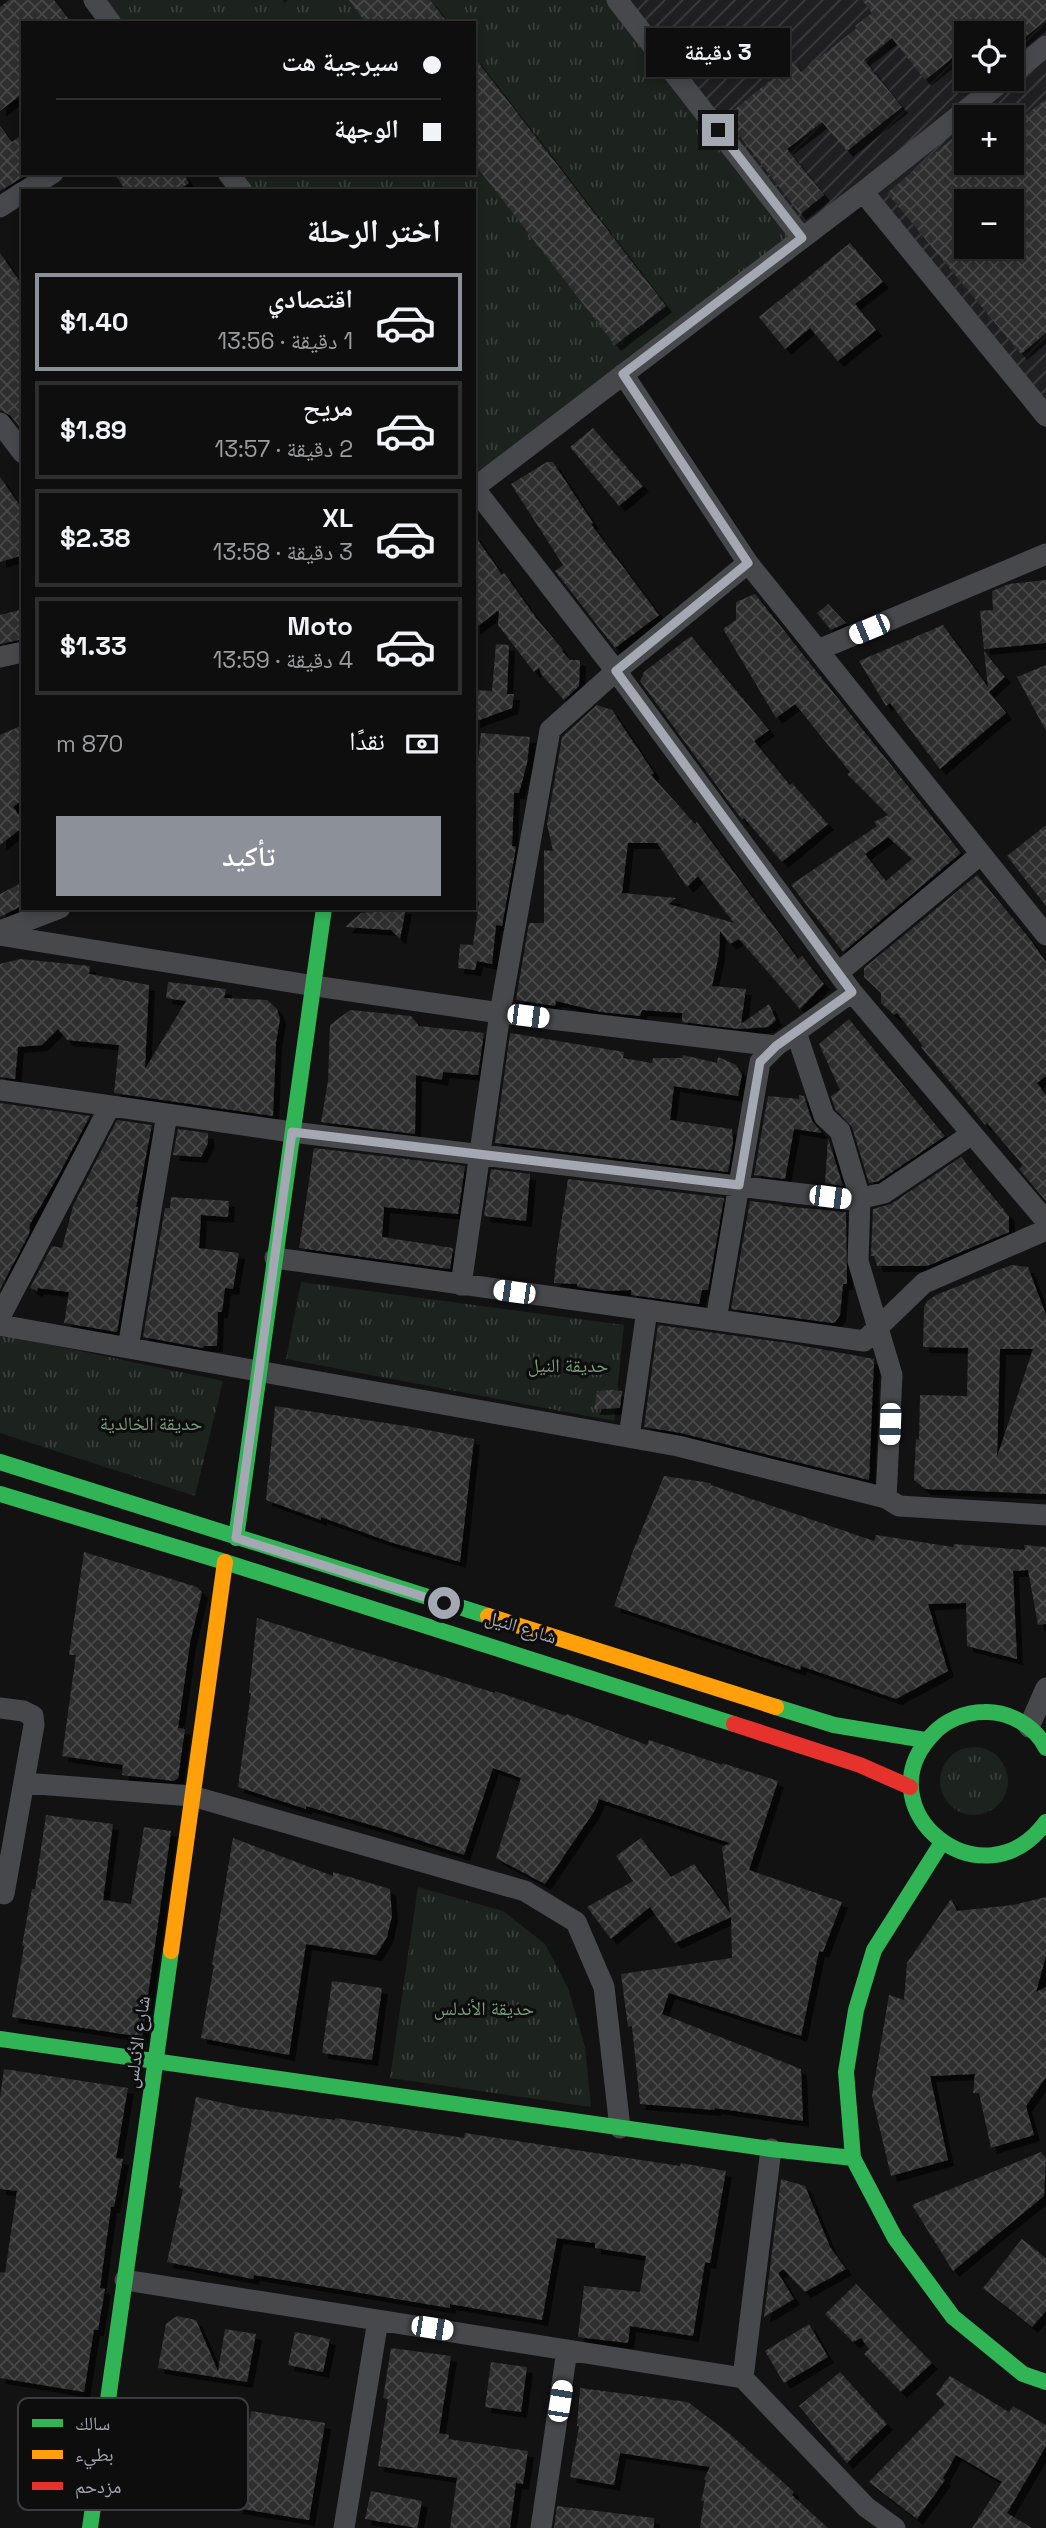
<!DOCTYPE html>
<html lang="ar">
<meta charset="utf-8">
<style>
:root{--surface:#0e0e0e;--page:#1c1c1c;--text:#f1f3f6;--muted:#9b9c9e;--line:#2e2e2e;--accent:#8c9099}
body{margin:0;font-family:"Space Grotesk","Noto Naskh Arabic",sans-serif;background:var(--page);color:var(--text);direction:rtl;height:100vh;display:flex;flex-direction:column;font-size:26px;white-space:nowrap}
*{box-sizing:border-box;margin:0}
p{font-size:23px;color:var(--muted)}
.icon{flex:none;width:38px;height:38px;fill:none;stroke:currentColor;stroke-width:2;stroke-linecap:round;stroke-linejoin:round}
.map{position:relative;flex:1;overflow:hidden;direction:ltr}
.sheet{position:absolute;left:21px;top:189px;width:455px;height:721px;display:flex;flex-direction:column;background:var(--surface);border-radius:0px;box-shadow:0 4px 10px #0003,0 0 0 2px var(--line);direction:rtl}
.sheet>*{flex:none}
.hud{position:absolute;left:21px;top:21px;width:455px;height:154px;border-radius:0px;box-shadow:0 4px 10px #0003,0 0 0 2px var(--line);direction:rtl;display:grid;align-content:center;height:154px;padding:0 35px;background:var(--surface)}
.fabs{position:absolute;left:954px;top:21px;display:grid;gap:14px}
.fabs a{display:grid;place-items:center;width:70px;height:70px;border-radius:0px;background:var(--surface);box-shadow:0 4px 10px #0003,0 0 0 2px var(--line);font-size:35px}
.end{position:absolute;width:32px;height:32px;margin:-16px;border:9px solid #a4a8b3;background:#111;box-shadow:0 0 0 4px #111}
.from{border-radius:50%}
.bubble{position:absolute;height:49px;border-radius:0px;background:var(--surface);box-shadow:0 4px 10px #0003,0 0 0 2px var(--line);font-size:23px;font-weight:600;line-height:49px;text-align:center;direction:rtl}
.car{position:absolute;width:21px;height:42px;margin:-21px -10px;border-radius:9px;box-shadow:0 0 5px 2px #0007;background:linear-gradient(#fff 24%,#345 0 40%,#fff 0 76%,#345 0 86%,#fff 0)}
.hud b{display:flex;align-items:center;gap:24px;height:66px;font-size:26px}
.hud b+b{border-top:2px solid var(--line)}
.hud i{width:18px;height:18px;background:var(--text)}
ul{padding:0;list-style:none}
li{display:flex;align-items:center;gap:21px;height:98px;margin:0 14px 10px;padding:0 21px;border:4px solid var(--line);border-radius:0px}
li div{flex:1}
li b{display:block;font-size:26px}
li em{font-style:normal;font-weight:600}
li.on{border-color:var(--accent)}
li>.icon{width:63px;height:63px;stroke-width:1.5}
h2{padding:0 35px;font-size:32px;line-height:84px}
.pay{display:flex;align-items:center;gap:18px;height:77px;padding:0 35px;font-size:26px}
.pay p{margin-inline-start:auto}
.cta{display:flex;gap:14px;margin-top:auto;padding:14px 35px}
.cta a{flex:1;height:80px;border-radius:0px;background:var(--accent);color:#fff;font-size:28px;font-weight:600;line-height:80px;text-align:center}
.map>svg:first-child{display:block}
.industrial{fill:url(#industrial-furrows);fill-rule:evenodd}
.grass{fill:url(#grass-tufts)}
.building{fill:url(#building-cross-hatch);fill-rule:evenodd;filter:url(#shadow)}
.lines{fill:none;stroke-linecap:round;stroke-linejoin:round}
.street{stroke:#47484b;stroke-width:21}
.fast{stroke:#30b455;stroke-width:16}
.slow{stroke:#ff9f0a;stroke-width:16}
.jam{stroke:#e5322d;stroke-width:16}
.route{stroke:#a4a8b3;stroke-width:9}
.labels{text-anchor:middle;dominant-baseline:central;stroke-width:6;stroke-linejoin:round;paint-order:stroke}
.park-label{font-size:19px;fill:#7c9c7e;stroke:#0d0d0e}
.street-label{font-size:19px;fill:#a4a8b3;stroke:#0d0d0e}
.key{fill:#0d0d0e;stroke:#3a3c40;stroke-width:2}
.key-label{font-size:19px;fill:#a4a8b3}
</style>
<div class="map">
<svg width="1046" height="2528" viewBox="0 0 1046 2528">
<defs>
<pattern id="industrial-furrows" width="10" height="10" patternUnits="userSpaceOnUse" patternTransform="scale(1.75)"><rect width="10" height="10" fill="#1f1f21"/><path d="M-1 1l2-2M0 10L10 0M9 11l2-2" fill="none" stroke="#3d3d3f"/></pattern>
<pattern id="grass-tufts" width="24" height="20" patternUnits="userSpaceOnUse" patternTransform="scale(1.75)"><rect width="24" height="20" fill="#1c221d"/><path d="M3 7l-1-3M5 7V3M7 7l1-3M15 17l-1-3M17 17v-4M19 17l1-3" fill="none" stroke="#3a3f3b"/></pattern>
<pattern id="building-cross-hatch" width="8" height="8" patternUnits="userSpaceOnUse" patternTransform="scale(1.75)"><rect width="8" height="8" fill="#2d2d2e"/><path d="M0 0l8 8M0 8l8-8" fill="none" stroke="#48494a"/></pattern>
<filter id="shadow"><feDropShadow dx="6" dy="6" stdDeviation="0" flood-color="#0009"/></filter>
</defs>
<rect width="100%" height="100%" fill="#121213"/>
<path class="industrial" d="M617 0H1046V416L863 192 802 238ZM966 33H1012V79H966ZM966 117H1012V163H966ZM966 201H1012V247H966Z"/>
<path class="grass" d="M94 0H282L284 3 288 0H617L802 238 474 488V191H242L228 173H474V23H111Z
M301 1282 624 1325 614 1421 286 1359Z
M0 1334 223 1381 195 1496 0 1433Z
M940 1781a34 34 0 1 1 68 0a34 34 0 1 1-68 0Z
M418 1887 503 1911 545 1944 568 1988 585 2047 591 2107 390 2078Z"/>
<path class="building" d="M9 0H54L72 23H23V93L0 111V7Z
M349 0H430L448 23H366Z
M862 0H1046V20L1012 48V33H954L965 48 925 80 892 38 864 60 902 107 847 151 822 122 787 149 824 195 800 214 725 117 793 62 801 72 857 28 855 26 872 13Z
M474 57 666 306 615 345 474 163Z
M1046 99V333L1021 354 887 193 966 127V163H1012V126ZM966 201H1012V247H966Z
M0 126 12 142 23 134V177L0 191Z
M114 173H183L189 183 177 191H126Z
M850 243 883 282 855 304 876 330 838 361 810 328 785 349 759 317Z
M0 253 23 286V431L10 415 0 410Z
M593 428 643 486 619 506 570 447Z
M547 462H553L593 523 591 524 659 615 615 648 555 571 563 565 511 484Z
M0 477 23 510V555L0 562Z
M474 534 502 575 504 573 537 619 563 650 562 651 570 660H580L579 686 564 700 541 674 539 668 534 672 498 625 499 610 474 629Z
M1046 580V643L984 649 980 611 993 610 992 591 1009 584Z
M755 594 961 853 843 952 791 885 877 826 874 822 888 815 847 774 850 772 795 704 776 718 723 629 736 620V602ZM888 837 912 859 886 881 865 854Z
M828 604 846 623 831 630 817 613Z
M23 609V639L0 644V615Z
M943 625 988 687 984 651 1005 677 989 692 1006 713 940 769 890 703 886 706 859 661Z
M691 636 769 730 754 741 790 785 792 783 828 824 782 862 744 818 742 820 640 681 644 672Z
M496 644 509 645 507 694H514L512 708 474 722V690L492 691Z
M1046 665V731L1017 677Z
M597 705 612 710 654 773 651 775 695 824 697 822 798 959 802 956 824 984 800 1009 739 939 730 944 720 931 719 954 712 986 746 989 741 1024 769 1004 776 1020 768 1027 740 1029 682 1022V1013L642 1010 640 1016 601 1012 556 1001 555 1006 516 1000 529 923H544V850L553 851 547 824 562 737ZM628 843H657L687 887 698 876 734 923 669 904 676 898 622 893Z
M23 725V799L13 807 23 820V827L0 845V735Z
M481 733 530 737 527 763 519 793H514L512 846 516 847 502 926 496 925 492 964 477 961 475 970 458 968 460 944 473 945 479 902H476L474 795Z
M1046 825V906L1007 856Z
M977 875 1030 939 1046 962V1076L1037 1083 1046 1095V1201L1019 1169 1023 1165 987 1123 985 1125 921 1047 923 1046 897 1013 894 1015 881 1003V993L864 977V968Z
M23 882V905L0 917V894Z
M375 908H406L400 939 391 930 345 927 361 913 372 912Z
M20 959 90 966 89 974 149 985 145 1069 186 1001 166 998 168 982 226 989 224 998 267 1000 277 1009 280 1019 276 1042 273 1116 114 1093 119 1045 67 1040 58 1029 42 1045 18 1047 15 1079 0 1077V964Z
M350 1010 411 1016 419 1026 484 1033 478 1075 443 1072 442 1080 416 1075 415 1134 321 1122 328 1081 330 1025Z
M849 1019 945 1136 879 1181 869 1183 852 1127 835 1109 831 1096 840 1090 819 1044Z
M510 1033 624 1052 623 1058 652 1063 653 1058H682L683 1055 717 1063 718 1057 736 1065 742 1074 738 1096 674 1086 670 1120 732 1129 733 1142 728 1172 495 1143Z
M799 1095 804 1096 812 1121 822 1133 794 1129 785 1179 754 1175 768 1096 799 1099Z
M0 1103 90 1116 57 1178 30 1224 29 1234 0 1289Z
M117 1120 152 1125 136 1207H138L117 1332 64 1323 69 1292 38 1288 37 1291 30 1288 52 1246 62 1248 73 1206Z
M178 1129 208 1133V1143L201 1157 173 1155Z
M828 1138 843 1186 825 1183Z
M314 1148 465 1166 458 1214 384 1207 382 1237 453 1248 450 1269 299 1248Z
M961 1157 1009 1216V1232L927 1266H877L874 1256H871L873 1209 891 1204Z
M491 1169 530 1174 526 1221 484 1216Z
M568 1179 724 1198 708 1290H702L699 1304 631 1295V1290L608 1291 578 1287 577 1284 554 1283 557 1250Z
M171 1197 229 1201 228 1217 201 1215 199 1248 239 1253 233 1289 225 1288 222 1312H218L217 1346H204L203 1348 143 1337 165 1208H170Z
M750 1201 782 1205 781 1206 846 1212 847 1284H843L840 1315 835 1322 832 1323 731 1309Z
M1011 1265 1028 1267 1046 1315V1494L925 1489 914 1480 916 1439 919 1440 920 1395 967 1396 968 1348 923 1347 924 1307 927 1301 936 1295ZM1000 1349H1033L997 1457Z
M658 1325 788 1343 874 1359 869 1480 681 1433 644 1427Z
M610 1390 622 1391 620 1408 594 1409 597 1391Z
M275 1406 412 1427 474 1439 460 1562 390 1542 321 1517V1520L266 1500Z
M664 1476 711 1483V1485L874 1541 876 1535 953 1547 954 1544 1025 1550 1024 1545 1046 1547V1624L1038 1625 1028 1570 1013 1571 1017 1659 967 1646 966 1603 928 1604 948 1671 896 1699 801 1666 800 1670 614 1606 633 1551Z
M84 1552 197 1587 202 1592 190 1643 178 1728 185 1729 178 1778 174 1781 122 1775 123 1765 62 1756 76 1655H69Z
M257 1618 495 1693V1691L566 1716 567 1714 647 1745 649 1740 722 1765V1763L778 1781 749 1870 842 1902 823 1952 819 1951 801 2036 669 1993 662 2014 801 2069 803 2121 715 2108V2110L640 2104 632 2026 628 2027 621 1974 732 1958 731 1917 675 1943 650 1907 611 1939 587 1907 633 1881 616 1856 641 1838 671 1877 694 1864 730 1913 722 1847 730 1843 599 1799 595 1810 545 1884 496 1858 521 1778 493 1768 464 1855 388 1830 306 1806V1809L238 1787 251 1693H249Z
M46 1815 113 1824 103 1900 131 1904 144 1827 171 1831 142 2037 12 2017 24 1946H22L32 1889H35Z
M233 1838 333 1876V1872L390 1889 392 1916 387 1937 376 1955 306 1944 289 2055 201 2038 214 1965H212Z
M1046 1897V1956L1036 1992 1046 1987V2077L1026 2106 1034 2135 991 2148 979 2093H973L975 2074 930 2076 948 2160 891 2176 872 2096 889 1995 904 2000 907 1963 951 1899 957 1911 1013 1905Z
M332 1981 382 1988 372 2060 322 2053Z
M4 2069 128 2088 116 2158 123 2159 114 2207H111L100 2288 105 2289 98 2330H94L84 2392 0 2378V2272L5 2273 17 2191 0 2189V2098Z
M196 2097 245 2108 335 2120V2118L464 2138 465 2133 680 2166 681 2163 726 2171 710 2263 705 2262 693 2336 630 2326 628 2343 578 2337 584 2286 640 2292 646 2256 595 2248V2243L557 2238 542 2320 450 2304V2308L254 2275 253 2279 167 2262 183 2189 179 2188Z
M1041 2152 1046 2158 1044 2196 953 2271 912 2205Z
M781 2179 805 2186 830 2247 846 2269 805 2292 783 2269 778 2273 794 2299 764 2317Z
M1022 2239 1046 2258V2311L1032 2327 983 2288Z
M856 2284 932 2363 901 2392 864 2354 869 2349 861 2338 853 2342 825 2314Z
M177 2316 196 2320 218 2371 225 2329 256 2334 247 2382 158 2368 166 2324Z
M809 2324 828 2357 784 2383 765 2351Z
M295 2332 330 2339 323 2372 288 2365Z
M391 2348 451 2356 439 2433 449 2435 448 2439 528 2451 523 2484 516 2483 510 2528H450L457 2478 378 2466 388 2399 383 2398Z
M491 2362 527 2367 521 2412 485 2407Z
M840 2372 887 2424 847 2463 799 2406Z
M950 2376 1009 2412 1013 2406 1046 2425V2446L1007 2513 1032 2528H972L1002 2482 956 2455 943 2478 945 2480 917 2519 869 2482 945 2404 936 2394Z
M580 2388 688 2402 731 2435 794 2492 792 2495 828 2528H700L704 2501H701L706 2481 704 2479 710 2467 620 2453 614 2485 570 2477 579 2426H577Z
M251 2411 325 2423 309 2520 237 2508Z
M371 2491 422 2501 417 2528 365 2519Z
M557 2506 654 2518V2528H554Z"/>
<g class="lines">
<path class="street" d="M94 0 111 23
M617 0 802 238
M1012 74 1046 46
M1005 79 863 192 474 488 616 671 852 992 1046 1221
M228 173 242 191
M25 191 53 173
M863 192 1046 416
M0 207 23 192
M623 374 748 563 1046 935
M0 423 23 453
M818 650 1046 554
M0 657 23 652
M0 931 60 908
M0 935 315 986 500 1013 776 1046 852 992
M838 973 981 854
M796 1032 824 1116 840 1131 860 1198 858 1261 892 1375 886 1498
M0 1090 292 1132 853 1200 884 1193 972 1134
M275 1258 647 1310 629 1437
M461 1285 500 1013 550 730 616 671 748 563
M647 1310 864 1341 924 1283 1046 1230
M0 1317 110 1106
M716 1320 760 1062 776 1046
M0 1325 678 1446 886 1498 899 1506 1046 1515
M128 1348 167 1114
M0 1708 23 1711 33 1716 34 1725 4 1894
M1029 1727 1046 1688
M24 1783 192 1796 525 1891 576 1922 604 1987 620 2128
M125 2280 743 2378 866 2507 895 2528
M743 2378 771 2149
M344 2528 378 2320
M541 2528 567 2350"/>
<path class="fast" d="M0 1462 488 1616
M0 1494 225 1562 734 1724
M236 1538 324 908
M776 1707 834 1725 925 1740
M1046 1748C1035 1726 1009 1711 984 1712 965 1712 944 1721 932 1735 862 1810 983 1908 1046 1822
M941 1844 874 1950 856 2010 846 2072 853 2158 895 2238 953 2317 1023 2374 1046 2382
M0 2039 771 2149 853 2158
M90 2528 171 1951"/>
<path class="slow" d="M488 1616 776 1707
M171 1951 225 1562"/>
<path class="jam" d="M734 1724 860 1765 910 1787"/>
</g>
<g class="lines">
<path class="route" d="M444 1603 236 1538 292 1132 739 1185 760 1062 776 1046 852 992 616 671 748 563 623 374 802 238 718 130"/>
</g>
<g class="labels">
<g class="park-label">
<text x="568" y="1365">حديقة النيل</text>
<text x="151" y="1423">حديقة الخالدية</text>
<text x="484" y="2008">حديقة الأندلس</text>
</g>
<g class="street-label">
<text transform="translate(521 1627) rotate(17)">شارع النيل</text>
<text transform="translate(137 2042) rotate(-82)">شارع الأندلس</text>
</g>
</g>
<rect x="18" y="2398" width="230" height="112" rx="10" class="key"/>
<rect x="32" y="2419" width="31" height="8" fill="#30b455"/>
<rect x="32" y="2450" width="31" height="9" fill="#ff9f0a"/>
<rect x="32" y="2482" width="31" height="8" fill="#e5322d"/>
<g class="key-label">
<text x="75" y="2430">سالك</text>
<text x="75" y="2461">بطيء</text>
<text x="75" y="2493">مزدحم</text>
</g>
</svg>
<div class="fabs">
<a><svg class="icon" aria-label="locate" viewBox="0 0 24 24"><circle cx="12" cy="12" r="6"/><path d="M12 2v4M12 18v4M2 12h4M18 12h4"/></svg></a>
<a>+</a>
<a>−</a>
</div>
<i class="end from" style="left:444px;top:1603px"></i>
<i class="end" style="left:718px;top:130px"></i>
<div class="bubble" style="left:646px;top:28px;width:144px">3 دقيقة</div>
<i class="car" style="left:869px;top:629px;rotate:247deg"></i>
<i class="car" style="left:528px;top:1016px;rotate:97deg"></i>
<i class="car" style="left:830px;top:1197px;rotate:97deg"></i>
<i class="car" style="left:514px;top:1292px;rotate:278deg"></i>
<i class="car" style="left:890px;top:1424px;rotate:182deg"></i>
<i class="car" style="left:432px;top:2328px;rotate:99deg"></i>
<i class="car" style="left:560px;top:2401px;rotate:9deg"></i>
<div class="hud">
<b><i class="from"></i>سيرجية هت</b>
<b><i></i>الوجهة</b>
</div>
<section class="sheet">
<h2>اختر الرحلة</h2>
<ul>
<li class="on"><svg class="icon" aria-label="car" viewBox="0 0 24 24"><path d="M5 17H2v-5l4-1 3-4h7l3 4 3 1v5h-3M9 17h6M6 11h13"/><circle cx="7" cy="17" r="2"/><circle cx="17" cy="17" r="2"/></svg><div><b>اقتصادي</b><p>1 دقيقة · 13:56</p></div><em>$1.40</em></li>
<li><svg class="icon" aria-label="car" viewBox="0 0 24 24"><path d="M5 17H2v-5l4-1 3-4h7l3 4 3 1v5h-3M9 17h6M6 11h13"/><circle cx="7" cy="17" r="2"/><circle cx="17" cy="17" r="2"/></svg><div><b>مريح</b><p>2 دقيقة · 13:57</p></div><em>$1.89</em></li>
<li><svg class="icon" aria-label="car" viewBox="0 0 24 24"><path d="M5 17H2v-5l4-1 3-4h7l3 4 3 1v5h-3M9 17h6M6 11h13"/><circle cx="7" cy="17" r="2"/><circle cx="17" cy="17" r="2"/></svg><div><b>XL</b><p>3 دقيقة · 13:58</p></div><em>$2.38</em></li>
<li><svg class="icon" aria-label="car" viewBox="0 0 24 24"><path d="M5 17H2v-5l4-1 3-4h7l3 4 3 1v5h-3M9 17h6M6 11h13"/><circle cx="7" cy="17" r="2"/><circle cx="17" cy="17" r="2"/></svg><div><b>Moto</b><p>4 دقيقة · 13:59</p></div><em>$1.33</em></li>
</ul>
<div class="pay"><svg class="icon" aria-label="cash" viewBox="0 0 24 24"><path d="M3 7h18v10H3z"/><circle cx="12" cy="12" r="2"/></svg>نقدًا<p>870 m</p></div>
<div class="cta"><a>تأكيد</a></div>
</section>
</div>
